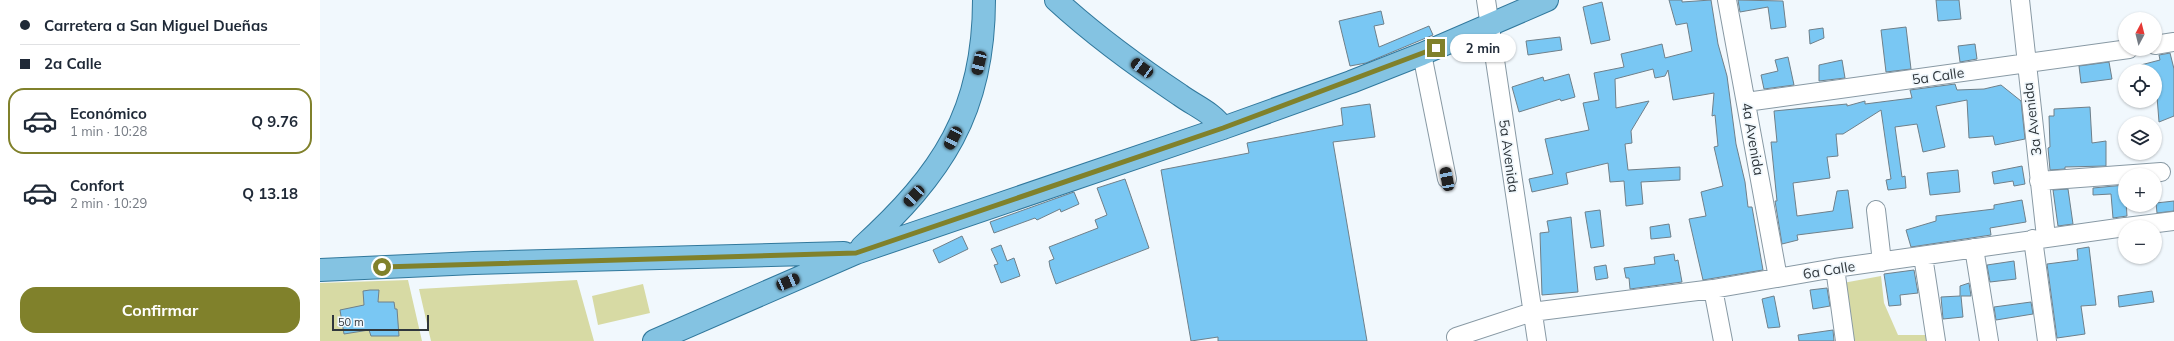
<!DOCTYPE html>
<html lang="es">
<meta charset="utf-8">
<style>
:root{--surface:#fff;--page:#f6f6f7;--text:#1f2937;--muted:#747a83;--line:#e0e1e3;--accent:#80812b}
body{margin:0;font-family:Mulish,sans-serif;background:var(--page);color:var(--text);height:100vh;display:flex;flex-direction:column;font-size:15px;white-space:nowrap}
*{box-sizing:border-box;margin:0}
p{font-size:13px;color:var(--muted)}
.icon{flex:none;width:22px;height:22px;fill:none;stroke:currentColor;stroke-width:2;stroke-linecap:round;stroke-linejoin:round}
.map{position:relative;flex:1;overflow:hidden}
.sheet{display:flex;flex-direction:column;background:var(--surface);width:320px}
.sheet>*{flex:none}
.guide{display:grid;align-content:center;height:88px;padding:0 20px;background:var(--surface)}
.needle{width:26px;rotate:7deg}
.buttons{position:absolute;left:1798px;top:12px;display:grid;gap:8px}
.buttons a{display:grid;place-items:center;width:44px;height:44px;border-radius:50%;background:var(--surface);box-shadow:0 1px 3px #0004;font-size:20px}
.scale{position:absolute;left:12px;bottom:10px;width:97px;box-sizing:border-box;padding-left:4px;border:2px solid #30373c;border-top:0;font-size:11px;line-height:14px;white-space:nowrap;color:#30373c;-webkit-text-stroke:3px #f1f8fd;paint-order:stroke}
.end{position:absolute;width:18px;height:18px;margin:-9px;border:5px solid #80812b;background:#fff;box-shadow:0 0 0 2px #fff}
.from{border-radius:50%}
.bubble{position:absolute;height:28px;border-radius:14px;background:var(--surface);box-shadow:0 1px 3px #0004;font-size:13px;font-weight:700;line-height:28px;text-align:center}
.car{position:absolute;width:12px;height:24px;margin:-12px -6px;border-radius:5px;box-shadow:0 0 3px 1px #0007;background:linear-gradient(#222 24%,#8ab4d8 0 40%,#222 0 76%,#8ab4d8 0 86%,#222 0)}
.guide b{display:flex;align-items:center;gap:14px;height:38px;font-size:15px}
.guide b+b{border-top:1px solid var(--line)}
.guide i{width:10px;height:10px;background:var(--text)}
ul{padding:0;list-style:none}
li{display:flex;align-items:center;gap:12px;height:66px;margin:0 8px 6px;padding:0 12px;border:2px solid transparent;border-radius:16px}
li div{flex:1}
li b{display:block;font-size:15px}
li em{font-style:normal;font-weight:700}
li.selected{border-color:var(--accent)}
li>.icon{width:36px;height:36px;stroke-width:1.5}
.primary-button{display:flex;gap:8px;margin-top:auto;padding:8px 20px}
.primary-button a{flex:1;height:46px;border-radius:16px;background:var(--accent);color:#fff;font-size:16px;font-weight:700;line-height:46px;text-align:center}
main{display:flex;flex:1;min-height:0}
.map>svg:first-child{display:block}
.green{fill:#d7daa4}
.building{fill:#79c7f3;stroke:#6f808a}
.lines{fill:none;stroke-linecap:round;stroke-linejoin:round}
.minor-casing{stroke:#8899a4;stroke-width:20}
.major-casing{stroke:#31789c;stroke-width:24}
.minor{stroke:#fff;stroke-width:18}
.major{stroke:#84c3e2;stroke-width:22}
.route{stroke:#80812b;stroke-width:5}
.labels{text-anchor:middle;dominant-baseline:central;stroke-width:3.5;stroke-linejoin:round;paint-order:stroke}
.street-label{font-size:14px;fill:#30373c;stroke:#f1f8fd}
</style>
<main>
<section class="sheet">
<div class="guide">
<b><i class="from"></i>Carretera a San Miguel Dueñas</b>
<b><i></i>2a Calle</b>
</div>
<ul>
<li class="selected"><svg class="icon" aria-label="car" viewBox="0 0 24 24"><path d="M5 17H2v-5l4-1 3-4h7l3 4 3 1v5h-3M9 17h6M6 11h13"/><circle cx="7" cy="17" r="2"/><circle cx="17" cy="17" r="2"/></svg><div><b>Económico</b><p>1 min · 10:28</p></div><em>Q 9.76</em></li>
<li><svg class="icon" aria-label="car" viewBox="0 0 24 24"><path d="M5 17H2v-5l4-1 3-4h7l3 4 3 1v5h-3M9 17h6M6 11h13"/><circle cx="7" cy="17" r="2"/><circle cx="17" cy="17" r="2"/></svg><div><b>Confort</b><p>2 min · 10:29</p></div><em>Q 13.18</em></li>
</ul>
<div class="primary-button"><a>Confirmar</a></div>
</section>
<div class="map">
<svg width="1854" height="341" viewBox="0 0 1854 341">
<rect width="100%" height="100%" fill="#f1f8fd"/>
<path class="green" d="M1561 276 1564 303 1578 335H1613L1614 341H1532L1523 283Z
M88 280 102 341H0V283Z
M257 280 274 341H111L99 289Z
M323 284 330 313 278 325 272 296Z"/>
<path class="building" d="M1349 0H1362V2L1391 0 1398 44 1407 76 1416 144 1425 182 1428 207H1432L1443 270 1383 280 1369 219 1386 216 1381 192 1403 186 1394 147 1398 146 1395 115 1392 116 1394 93 1353 100 1348 70 1345 76 1335 78 1333 69 1295 79 1296 108 1329 101 1311 131 1312 143 1305 144 1308 170 1360 167V180L1321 182 1323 204 1306 206 1304 181 1290 182 1288 163 1246 173 1248 184 1212 192 1209 179 1233 174 1225 139 1269 130 1263 103 1279 100 1274 73 1304 67 1301 54 1318 50 1342 44 1345 58 1372 51 1367 23 1356 25Z
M1418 0 1463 1 1466 27 1451 29 1448 7 1420 12Z
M1616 0H1639L1641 19 1618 21Z
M1282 2 1290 40 1271 44 1263 7Z
M1061 11 1064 24 1054 26 1059 47 1109 26 1113 35 1046 63 1030 66 1019 21Z
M1586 27 1591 69 1566 72 1561 30Z
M1503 28 1504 38 1490 44 1489 30Z
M1240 37 1242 50 1208 55 1206 41Z
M1655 44 1657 59 1640 62 1638 46Z
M1850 53 1854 69V116L1839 122 1835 71H1813V67L1840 60 1839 55Z
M1468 57 1474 85 1444 89 1441 75 1458 71 1455 60Z
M1522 60 1525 78 1499 81V65Z
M1789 62 1792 79 1761 83 1759 66Z
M1249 74 1255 97 1241 101 1240 99 1199 112 1192 87 1223 77 1224 81Z
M1635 84 1637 90 1664 89 1681 85 1701 101 1705 139 1675 145 1673 136 1649 138 1647 100 1616 106 1625 147 1603 152 1597 124 1575 127 1582 177 1585 176 1586 188 1568 190 1566 180 1571 179 1561 110 1523 134H1516L1518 156 1507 157 1510 178 1473 183 1477 216 1513 211 1517 191 1528 190 1533 228 1477 235 1478 240 1462 244 1455 201H1457L1451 142H1457L1454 111 1527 104V106L1545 101V104L1592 98 1590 90Z
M1050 104 1055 137 1013 142 1047 341H898V337L871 341 841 170 929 153 927 143 1023 125 1021 108Z
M1770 107 1772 143 1786 141V166L1745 167V169L1730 170 1728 148 1730 147 1729 116H1734V109Z
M1702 166 1705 184 1694 186 1693 181 1674 184 1672 172Z
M1638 170 1640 192 1610 195 1607 173Z
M805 179 829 248 736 284 730 267 729 261 734 259 729 247 778 228 775 220 787 215 777 188Z
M1805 185 1807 216 1793 218 1791 194 1773 195V188Z
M1748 189 1753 224 1738 226 1733 190Z
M754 192 759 204 741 212 740 209 717 220 715 218 674 233 670 222Z
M1702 200 1706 222 1670 228 1671 235 1591 247 1586 230 1616 221V216L1674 209V205Z
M1854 201V211L1837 213 1836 203Z
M1280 210 1284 246 1271 248 1265 212Z
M1251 217 1258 292 1222 295 1220 233 1229 232 1227 221Z
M1349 224 1351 237 1331 239 1330 227Z
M642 236 648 249 619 263 613 250Z
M681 245 687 261 694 258 700 276 681 283 674 265 678 264 671 249Z
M1769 247 1776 305 1761 306 1765 334 1737 338 1727 264 1758 260 1757 249Z
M1354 254 1355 261 1358 260 1362 282 1310 289 1309 278H1306L1304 268 1335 264 1334 257Z
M1694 261 1696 279 1670 282 1667 265Z
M1286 265 1288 278 1276 280 1274 267Z
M1594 270 1598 293 1580 295 1581 305 1569 306 1564 274Z
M1649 283 1651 296H1641L1643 317 1623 319 1621 297 1640 296V286Z
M1507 288 1510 306 1493 309 1490 290Z
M50 290H59L58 302H74L75 309H77L79 336H51L49 330 24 334 20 310 44 305 43 291Z
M1832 291 1834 302 1799 307 1798 296Z
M1454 296 1460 327 1448 328 1442 299Z
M1711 302 1713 314 1676 320 1674 307Z
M1513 330 1514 341H1479L1478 335Z"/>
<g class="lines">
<g class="minor-casing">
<path id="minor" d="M1166 0 1217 341
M1407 0 1458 278
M1700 0 1726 237
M1835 45 1854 42
M1102 54 1127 179
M1426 102 1809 49
M1719 181 1841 172
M1556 210 1562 262
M1806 227 1854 221
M1713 239 1727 341
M1654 248 1669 341
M1603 256 1616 341
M1515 268 1525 341
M1393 289 1403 341
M1136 337 1212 312 1393 289 1515 268 1805 227"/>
</g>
<g class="major-casing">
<path id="major" d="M736 0C773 34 818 67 860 95 875 106 892 112 903 128
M542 247C622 174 664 112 664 0
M0 270 154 263 524 253
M334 341 536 253 903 128 1031 82 1102 54 1227 0"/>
</g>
<use href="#minor" class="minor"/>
<use href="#major" class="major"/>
</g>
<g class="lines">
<path class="route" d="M62 267 536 253 903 128 1116 48"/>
</g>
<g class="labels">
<g class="street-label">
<text transform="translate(1618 76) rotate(-8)">5a Calle</text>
<text transform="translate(1712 119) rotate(-97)">3a Avenida</text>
<text transform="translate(1433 139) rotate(80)">4a Avenida</text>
<text transform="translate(1189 156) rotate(82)">5a Avenida</text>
<text transform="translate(1509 270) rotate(-9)">6a Calle</text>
</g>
</g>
</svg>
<div class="buttons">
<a><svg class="needle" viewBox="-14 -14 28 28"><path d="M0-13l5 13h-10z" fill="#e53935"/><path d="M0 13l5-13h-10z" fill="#747a83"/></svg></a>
<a><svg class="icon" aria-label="locate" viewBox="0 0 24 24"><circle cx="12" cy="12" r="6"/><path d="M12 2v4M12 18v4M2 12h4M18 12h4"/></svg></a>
<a><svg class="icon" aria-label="layers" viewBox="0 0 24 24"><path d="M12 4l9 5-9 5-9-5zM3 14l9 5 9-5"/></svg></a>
<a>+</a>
<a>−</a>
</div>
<div class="scale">50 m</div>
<i class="end from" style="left:62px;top:267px"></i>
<i class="end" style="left:1116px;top:48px"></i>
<div class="bubble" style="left:1130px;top:34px;width:66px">2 min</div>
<i class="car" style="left:659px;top:63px;rotate:193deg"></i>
<i class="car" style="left:822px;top:68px;rotate:306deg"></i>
<i class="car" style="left:633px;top:138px;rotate:207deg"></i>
<i class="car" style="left:1127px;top:179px;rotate:349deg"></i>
<i class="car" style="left:594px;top:196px;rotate:223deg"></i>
<i class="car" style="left:468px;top:282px;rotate:67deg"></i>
</div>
</main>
